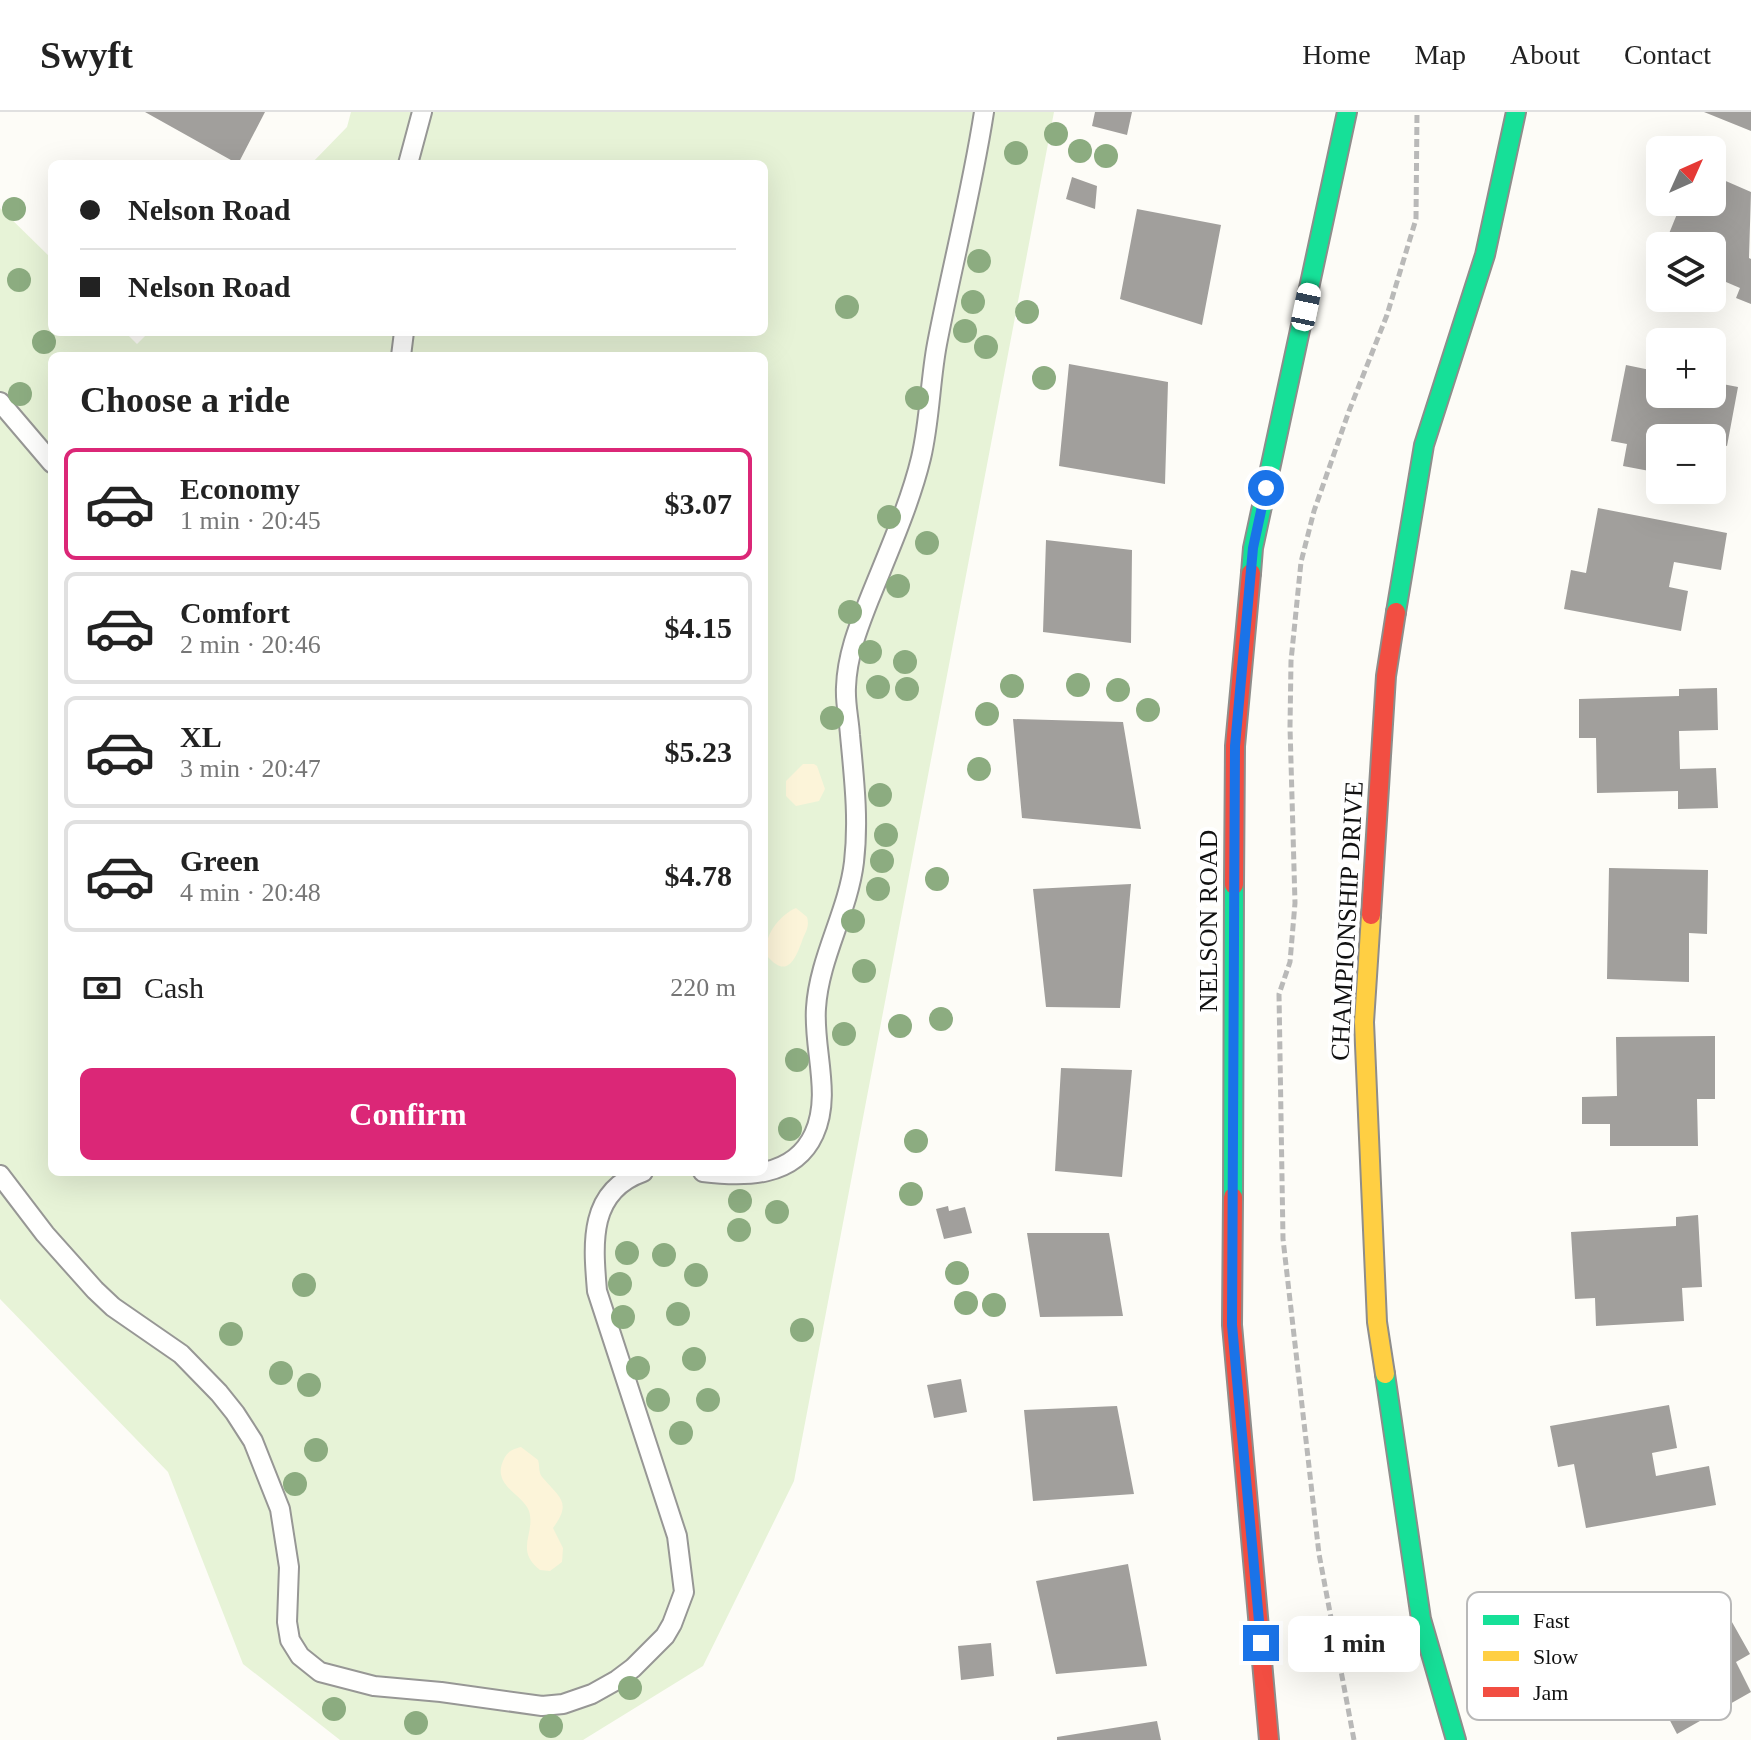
<!DOCTYPE html>
<meta charset="utf-8">
<style>
:root{--surface:#fff;--page:#f6f6f6;--text:#222;--muted:#767676;--line:#e0e0e0;--accent:#db2777}
body{margin:0;font-family:"Times New Roman",serif;background:var(--page);color:var(--text);height:100vh;display:flex;flex-direction:column;font-size:30px;white-space:nowrap}
*{box-sizing:border-box;margin:0}
p{font-size:26px;color:var(--muted)}
.icon{flex:none;width:44px;height:44px;fill:none;stroke:currentColor;stroke-width:2;stroke-linecap:round;stroke-linejoin:round}
.map{position:relative;flex:1;overflow:hidden}
.details{position:absolute;left:48px;top:240px;width:720px;height:824px;display:flex;flex-direction:column;background:var(--surface);border-radius:12px;box-shadow:0 8px 32px #0002}
.details>*{flex:none}
.banner{position:absolute;left:48px;top:48px;width:720px;height:176px;border-radius:12px;box-shadow:0 8px 32px #0002;display:grid;align-content:center;height:176px;padding:0 32px;background:var(--surface)}
.needle{width:52px;rotate:45deg}
.fabs{position:absolute;left:1646px;top:24px;display:grid;gap:16px}
.fabs a{display:grid;place-items:center;width:80px;height:80px;border-radius:12px;background:var(--surface);box-shadow:0 8px 32px #0002;font-size:40px}
.end{position:absolute;width:36px;height:36px;margin:-18px;border:10px solid #1a73e8;background:#fff;box-shadow:0 0 0 4px #fff}
.from{border-radius:50%}
.bubble{position:absolute;height:56px;border-radius:12px;background:var(--surface);box-shadow:0 8px 32px #0002;font-size:26px;font-weight:800;line-height:56px;text-align:center}
.car{position:absolute;width:24px;height:48px;margin:-24px -12px;border-radius:10px;box-shadow:0 0 6px 2px #0007;background:linear-gradient(#fff 24%,#345 0 40%,#fff 0 76%,#345 0 86%,#fff 0)}
.banner b{display:flex;align-items:center;gap:28px;height:76px;font-size:30px}
.banner b+b{border-top:2px solid var(--line)}
.banner i{width:20px;height:20px;background:var(--text)}
ul{padding:0;list-style:none}
li{display:flex;align-items:center;gap:24px;height:112px;margin:0 16px 12px;padding:0 16px;border:4px solid var(--line);border-radius:12px}
li div{flex:1}
li b{display:block;font-size:30px}
li em{font-style:normal;font-weight:800}
li.on{border-color:var(--accent)}
li>.icon{width:72px;height:72px;stroke-width:1.5}
h2{padding:0 32px;font-size:36px;line-height:96px}
.pay{display:flex;align-items:center;gap:20px;height:88px;padding:0 32px;font-size:30px}
.pay p{margin-inline-start:auto}
.button{display:flex;gap:16px;margin-top:auto;padding:16px 32px}
.button a{flex:1;height:92px;border-radius:12px;background:var(--accent);color:#fff;font-size:32px;font-weight:800;line-height:92px;text-align:center}
header{display:flex;align-items:center;gap:48px;box-sizing:border-box;height:112px;padding:0 40px;background:var(--surface);border-bottom:2px solid var(--line)}
header strong{font-size:38px}
nav{display:flex;gap:44px;margin-inline-start:auto;font-size:28px}
.map>svg:first-child{display:block}
.green{fill:#e7f3d7;fill-rule:evenodd}
.sand{fill:#fcf4d9}
.building{fill:#a19f9c}
.lines{fill:none;stroke-linecap:round;stroke-linejoin:round}
.lane-casing{stroke:#979795;stroke-width:22}
.fast-casing{stroke:#8e8d8b;stroke-width:22}
.slow-casing{stroke:#8e8d8b;stroke-width:22}
.jam-casing{stroke:#8e8d8b;stroke-width:22}
.path{stroke:#b9b9b8;stroke-width:5;stroke-dasharray:8 4;stroke-linecap:butt}
.lane{stroke:#fffffe;stroke-width:18}
.fast{stroke:#16e098;stroke-width:18}
.slow{stroke:#ffcf43;stroke-width:18}
.jam{stroke:#f24e42;stroke-width:18}
.tree{fill:#8cac80}
.route{stroke:#1a73e8;stroke-width:10}
.labels{text-anchor:middle;dominant-baseline:central;stroke-width:8;stroke-linejoin:round;paint-order:stroke}
.street-label{font-size:26px;fill:#111;stroke:#fff}
.key{fill:#fff;stroke:#b8b8b8;stroke-width:2}
.key-label{font-size:22px;fill:#111}
</style>
<header>
<strong>Swyft</strong>
<nav><a>Home</a><a>Map</a><a>About</a><a>Contact</a></nav>
</header>
<div class="map">
<svg width="1751" height="1628" viewBox="0 0 1751 1628">
<rect width="100%" height="100%" fill="#fdfcf7"/>
<path class="green" d="M351 0H1054L794 1369 703 1554 583 1628H340L243 1552 168 1360 0 1187V96L52 147V220H125L137 232 149 220H764V52H311L347 15ZM52 244H764V1060H52Z"/>
<path class="sand" d="M803 652H814L817 654 825 677 819 689 796 694 786 684V669Z
M796 796 807 805C810 816 805 820 802 829 795 848 787 867 767 844 762 826 779 803 796 796Z
M521 1335 538 1348C540 1354 538 1361 543 1366 560 1386 572 1390 553 1416L563 1436 562 1450 550 1459 540 1458C514 1438 536 1421 529 1399 522 1381 489 1373 505 1345 509 1339 513 1337 521 1335Z"/>
<path class="building" d="M145 0H265L238 52Z
M1095 0H1132L1127 23 1092 14Z
M1704 0H1751V19Z
M1712 63 1751 80 1749 146 1751 147V192L1736 186 1740 176 1712 164V134H1664L1679 97 1661 90H1712Z
M1072 65 1097 74 1095 97 1066 87Z
M1137 97 1221 113 1202 213 1120 187Z
M1069 252 1168 270 1165 372 1059 354Z
M1626 253 1660 260V282H1712V270L1738 275 1727 334 1716 331 1712 342V326H1660V361L1623 354 1627 332 1611 329Z
M1598 396 1727 421 1721 458 1674 450 1669 475 1688 479 1681 519 1564 497 1571 458 1586 461Z
M1046 428 1132 438 1131 531 1043 520Z
M1717 576 1718 618 1679 619 1680 657 1716 656 1718 696 1678 697V679L1597 681 1596 626H1579V587L1679 584V577Z
M1013 607 1123 610 1141 717 1022 706Z
M1609 756 1708 758 1707 822 1689 821V870L1607 867Z
M1131 772 1120 896 1046 895 1033 777Z
M1715 924V987H1697L1698 1034H1610V1012H1582V985L1617 984 1616 925Z
M1061 956 1132 958 1122 1065 1055 1059Z
M948 1094 949 1099 965 1095 972 1121 944 1127 936 1097Z
M1698 1103 1702 1175 1682 1176 1684 1209 1596 1214 1595 1186 1575 1187 1571 1120 1676 1114V1105Z
M1027 1121H1109L1123 1204 1040 1205Z
M961 1267 967 1300 934 1306 927 1273Z
M1669 1293 1677 1336 1652 1341 1656 1364 1709 1354 1716 1393 1586 1416 1574 1352 1558 1355 1550 1314Z
M1117 1294 1134 1382 1033 1389 1024 1298Z
M1128 1452 1147 1554 1056 1562 1036 1469Z
M1719 1487 1750 1542 1736 1550 1751 1580 1677 1622 1666 1601 1655 1608 1619 1543Z
M991 1531 994 1564 961 1568 958 1534Z
M1157 1609 1161 1628H1057V1625Z"/>
<g class="lines">
<g class="lane-casing">
<path id="lane" d="M408 52 422 0
M401 244 404 220
M0 290 52 351
M703 1060C744 1065 794 1066 814 1022 832 983 813 937 816 896 819 846 848 800 854 750 859 707 854 666 850 623 849 607 845 591 846 575 847 544 858 516 869 488 887 443 910 392 921 346 930 308 930 269 937 232 952 154 972 78 984 0
M0 1063 45 1122 95 1178 113 1195 181 1242 219 1281 235 1301 253 1329 280 1397 289 1455 287 1510 290 1528 300 1544 320 1560 374 1574 441 1580 542 1594 563 1592 592 1582 617 1568 633 1556 665 1524 672 1512 684 1480 677 1424 597 1179C593 1132 588 1079 643 1060"/>
</g>
<g class="fast-casing">
<path id="fast" d="M1251 461 1253 436 1347 0
M1396 500 1424 333 1485 143 1516 0
M1233 1085 1234 773
M1385 1262 1421 1507 1456 1628"/>
</g>
<g class="slow-casing">
<path id="slow" d="M1371 803 1364 910 1377 1210 1385 1262"/>
</g>
<g class="jam-casing">
<path id="jam" d="M1234 773 1235 634 1251 461
M1371 803 1386 564 1396 500
M1233 1085 1232 1213 1269 1628"/>
</g>
<path class="path" d="M1354 1628 1319 1442 1283 1127 1279 882 1290 850 1295 791 1290 615 1291 549 1301 450 1314 399 1349 299 1387 203 1416 107 1417 0"/>
<use href="#lane" class="lane"/>
<use href="#fast" class="fast"/>
<use href="#slow" class="slow"/>
<use href="#jam" class="jam"/>
</g>
<g class="tree">
<circle cx="1056" cy="22" r="12"/>
<circle cx="1080" cy="39" r="12"/>
<circle cx="1016" cy="41" r="12"/>
<circle cx="1106" cy="44" r="12"/>
<circle cx="14" cy="97" r="12"/>
<circle cx="979" cy="149" r="12"/>
<circle cx="19" cy="168" r="12"/>
<circle cx="973" cy="190" r="12"/>
<circle cx="847" cy="195" r="12"/>
<circle cx="1027" cy="200" r="12"/>
<circle cx="965" cy="219" r="12"/>
<circle cx="44" cy="230" r="12"/>
<circle cx="986" cy="235" r="12"/>
<circle cx="1044" cy="266" r="12"/>
<circle cx="20" cy="282" r="12"/>
<circle cx="917" cy="286" r="12"/>
<circle cx="889" cy="405" r="12"/>
<circle cx="927" cy="431" r="12"/>
<circle cx="898" cy="474" r="12"/>
<circle cx="850" cy="500" r="12"/>
<circle cx="870" cy="540" r="12"/>
<circle cx="905" cy="550" r="12"/>
<circle cx="1078" cy="573" r="12"/>
<circle cx="1012" cy="574" r="12"/>
<circle cx="878" cy="575" r="12"/>
<circle cx="907" cy="577" r="12"/>
<circle cx="1118" cy="578" r="12"/>
<circle cx="1148" cy="598" r="12"/>
<circle cx="987" cy="602" r="12"/>
<circle cx="832" cy="606" r="12"/>
<circle cx="979" cy="657" r="12"/>
<circle cx="880" cy="683" r="12"/>
<circle cx="886" cy="723" r="12"/>
<circle cx="882" cy="749" r="12"/>
<circle cx="937" cy="767" r="12"/>
<circle cx="878" cy="777" r="12"/>
<circle cx="853" cy="809" r="12"/>
<circle cx="864" cy="859" r="12"/>
<circle cx="941" cy="907" r="12"/>
<circle cx="900" cy="914" r="12"/>
<circle cx="844" cy="922" r="12"/>
<circle cx="797" cy="948" r="12"/>
<circle cx="790" cy="1017" r="12"/>
<circle cx="916" cy="1029" r="12"/>
<circle cx="911" cy="1082" r="12"/>
<circle cx="740" cy="1089" r="12"/>
<circle cx="777" cy="1100" r="12"/>
<circle cx="739" cy="1118" r="12"/>
<circle cx="627" cy="1141" r="12"/>
<circle cx="664" cy="1143" r="12"/>
<circle cx="957" cy="1161" r="12"/>
<circle cx="696" cy="1163" r="12"/>
<circle cx="620" cy="1172" r="12"/>
<circle cx="304" cy="1173" r="12"/>
<circle cx="966" cy="1191" r="12"/>
<circle cx="994" cy="1193" r="12"/>
<circle cx="678" cy="1202" r="12"/>
<circle cx="623" cy="1205" r="12"/>
<circle cx="802" cy="1218" r="12"/>
<circle cx="231" cy="1222" r="12"/>
<circle cx="694" cy="1247" r="12"/>
<circle cx="638" cy="1256" r="12"/>
<circle cx="281" cy="1261" r="12"/>
<circle cx="309" cy="1273" r="12"/>
<circle cx="658" cy="1288" r="12"/>
<circle cx="708" cy="1288" r="12"/>
<circle cx="681" cy="1321" r="12"/>
<circle cx="316" cy="1338" r="12"/>
<circle cx="295" cy="1372" r="12"/>
<circle cx="630" cy="1576" r="12"/>
<circle cx="334" cy="1597" r="12"/>
<circle cx="416" cy="1611" r="12"/>
<circle cx="551" cy="1614" r="12"/>
</g>
<g class="lines">
<path class="route" d="M1261 1531 1232 1213 1235 634 1253 436 1266 376"/>
</g>
<g class="labels">
<g class="street-label">
<text transform="translate(1208 809) rotate(-90)">NELSON ROAD</text>
<text transform="translate(1347 809) rotate(-87)">CHAMPIONSHIP DRIVE</text>
</g>
</g>
<rect x="1467" y="1480" width="264" height="128" rx="12" class="key"/>
<rect x="1483" y="1503" width="36" height="10" fill="#16e098"/>
<rect x="1483" y="1539" width="36" height="10" fill="#ffcf43"/>
<rect x="1483" y="1575" width="36" height="10" fill="#f24e42"/>
<g class="key-label">
<text x="1533" y="1516">Fast</text>
<text x="1533" y="1552">Slow</text>
<text x="1533" y="1588">Jam</text>
</g>
</svg>
<div class="fabs">
<a><svg class="needle" viewBox="-14 -14 28 28"><path d="M0-13l5 13h-10z" fill="#e53935"/><path d="M0 13l5-13h-10z" fill="#767676"/></svg></a>
<a><svg class="icon" aria-label="layers" viewBox="0 0 24 24"><path d="M12 4l9 5-9 5-9-5zM3 14l9 5 9-5"/></svg></a>
<a>+</a>
<a>−</a>
</div>
<i class="end from" style="left:1266px;top:376px"></i>
<i class="end" style="left:1261px;top:1531px"></i>
<div class="bubble" style="left:1288px;top:1504px;width:132px">1 min</div>
<i class="car" style="left:1306px;top:195px;rotate:12deg"></i>
<div class="banner">
<b><i class="from"></i>Nelson Road</b>
<b><i></i>Nelson Road</b>
</div>
<section class="details">
<h2>Choose a ride</h2>
<ul>
<li class="on"><svg class="icon" aria-label="car" viewBox="0 0 24 24"><path d="M5 17H2v-5l4-1 3-4h7l3 4 3 1v5h-3M9 17h6M6 11h13"/><circle cx="7" cy="17" r="2"/><circle cx="17" cy="17" r="2"/></svg><div><b>Economy</b><p>1 min · 20:45</p></div><em>$3.07</em></li>
<li><svg class="icon" aria-label="car" viewBox="0 0 24 24"><path d="M5 17H2v-5l4-1 3-4h7l3 4 3 1v5h-3M9 17h6M6 11h13"/><circle cx="7" cy="17" r="2"/><circle cx="17" cy="17" r="2"/></svg><div><b>Comfort</b><p>2 min · 20:46</p></div><em>$4.15</em></li>
<li><svg class="icon" aria-label="car" viewBox="0 0 24 24"><path d="M5 17H2v-5l4-1 3-4h7l3 4 3 1v5h-3M9 17h6M6 11h13"/><circle cx="7" cy="17" r="2"/><circle cx="17" cy="17" r="2"/></svg><div><b>XL</b><p>3 min · 20:47</p></div><em>$5.23</em></li>
<li><svg class="icon" aria-label="car" viewBox="0 0 24 24"><path d="M5 17H2v-5l4-1 3-4h7l3 4 3 1v5h-3M9 17h6M6 11h13"/><circle cx="7" cy="17" r="2"/><circle cx="17" cy="17" r="2"/></svg><div><b>Green</b><p>4 min · 20:48</p></div><em>$4.78</em></li>
</ul>
<div class="pay"><svg class="icon" aria-label="cash" viewBox="0 0 24 24"><path d="M3 7h18v10H3z"/><circle cx="12" cy="12" r="2"/></svg>Cash<p>220 m</p></div>
<div class="button"><a>Confirm</a></div>
</section>
</div>
